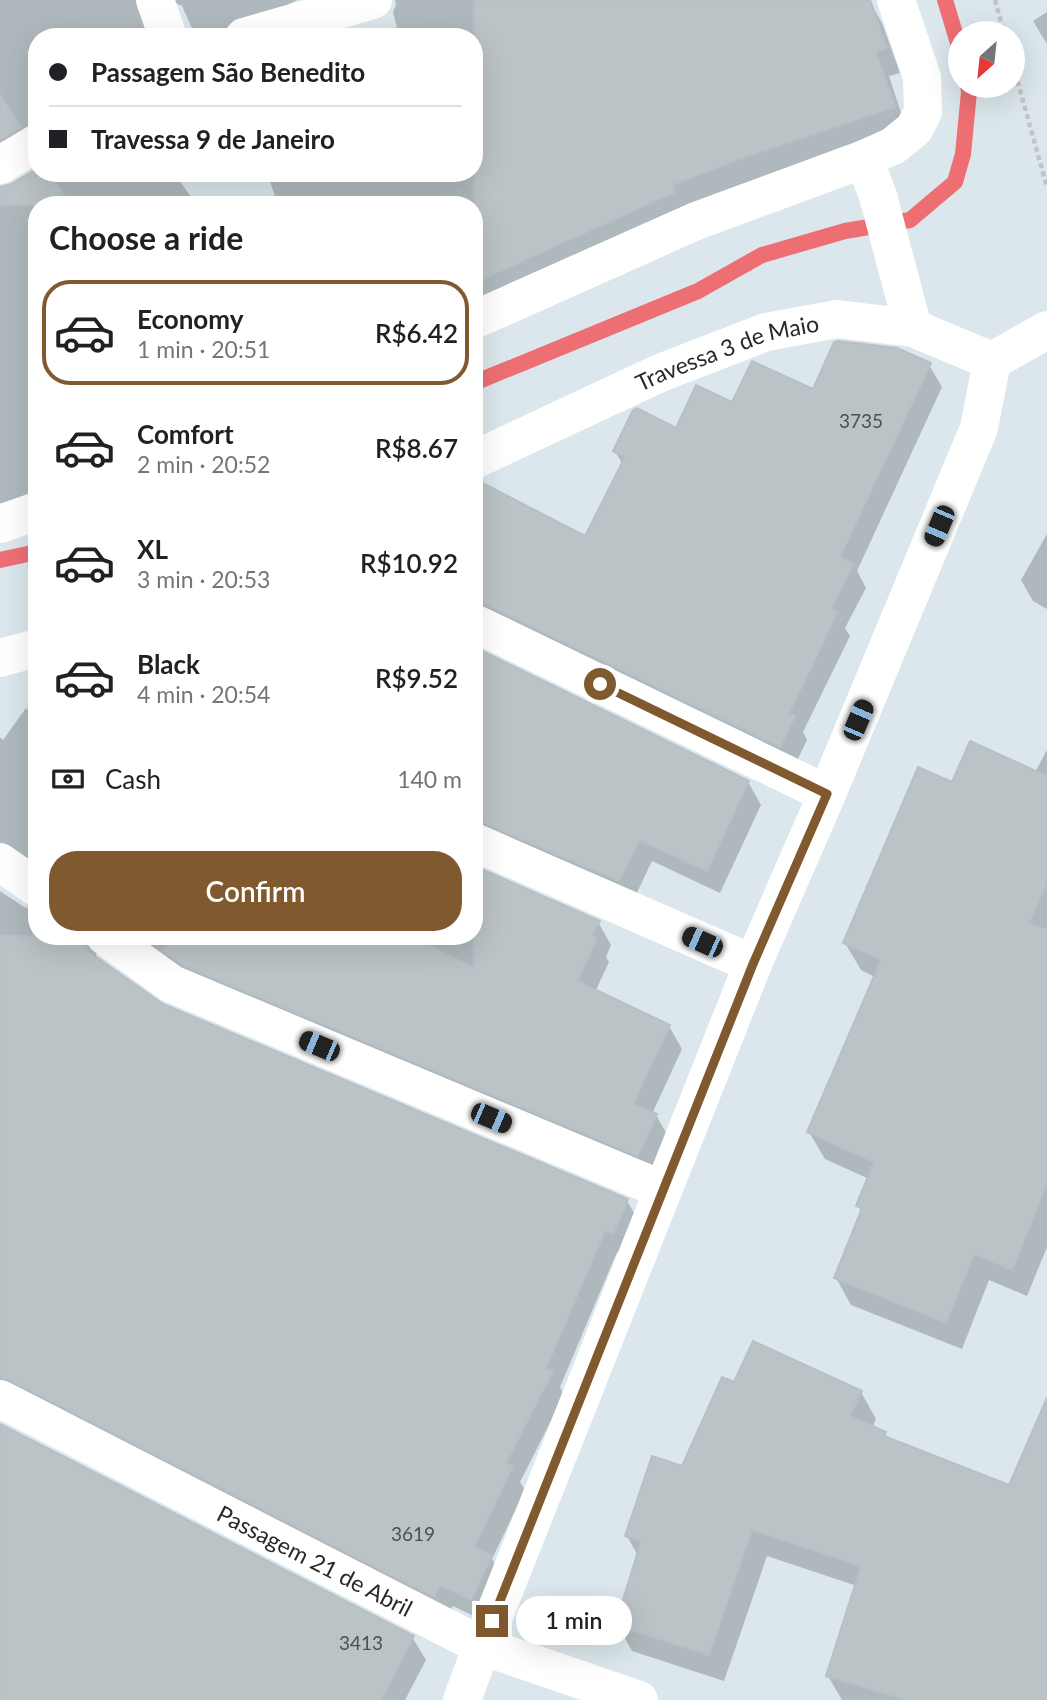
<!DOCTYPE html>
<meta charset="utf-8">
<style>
:root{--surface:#fff;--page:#f6f6f6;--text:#202124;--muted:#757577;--line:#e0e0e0;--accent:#81592f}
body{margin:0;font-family:Lato,sans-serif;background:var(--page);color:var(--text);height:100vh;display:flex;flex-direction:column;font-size:26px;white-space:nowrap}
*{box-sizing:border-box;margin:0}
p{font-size:23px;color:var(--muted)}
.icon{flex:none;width:38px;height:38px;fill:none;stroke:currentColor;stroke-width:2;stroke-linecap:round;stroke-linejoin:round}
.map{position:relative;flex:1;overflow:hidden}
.side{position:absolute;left:28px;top:196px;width:455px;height:749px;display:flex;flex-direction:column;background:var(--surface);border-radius:28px;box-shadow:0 7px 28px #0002}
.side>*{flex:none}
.hud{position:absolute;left:28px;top:28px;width:455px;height:154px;border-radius:28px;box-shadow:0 7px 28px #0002;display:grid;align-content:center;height:154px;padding:0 21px;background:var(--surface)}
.needle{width:46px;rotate:207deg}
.buttons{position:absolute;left:948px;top:21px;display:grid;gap:14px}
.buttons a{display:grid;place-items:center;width:77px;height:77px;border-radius:50%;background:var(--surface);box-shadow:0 7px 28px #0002;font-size:35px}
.end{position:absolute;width:32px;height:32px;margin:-16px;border:9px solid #81592f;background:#fff;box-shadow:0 0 0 4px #fff}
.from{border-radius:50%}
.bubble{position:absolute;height:49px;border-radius:24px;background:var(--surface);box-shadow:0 7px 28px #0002;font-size:23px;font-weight:600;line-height:49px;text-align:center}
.car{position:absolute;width:21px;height:42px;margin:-21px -10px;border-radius:9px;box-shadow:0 0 5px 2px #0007;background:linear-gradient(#222 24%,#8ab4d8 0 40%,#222 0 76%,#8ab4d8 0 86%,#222 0)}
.hud b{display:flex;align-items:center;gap:24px;height:66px;font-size:26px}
.hud b+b{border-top:2px solid var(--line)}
.hud i{width:18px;height:18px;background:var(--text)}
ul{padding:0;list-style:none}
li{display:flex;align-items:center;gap:21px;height:105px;margin:0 14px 10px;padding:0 7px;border:4px solid transparent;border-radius:28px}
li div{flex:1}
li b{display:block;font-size:26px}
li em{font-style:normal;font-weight:600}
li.selected{border-color:var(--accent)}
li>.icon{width:63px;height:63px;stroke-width:1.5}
h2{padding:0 21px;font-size:32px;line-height:84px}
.pay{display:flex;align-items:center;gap:18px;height:77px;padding:0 21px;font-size:26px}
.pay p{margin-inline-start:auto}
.primary-button{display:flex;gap:14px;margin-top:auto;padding:14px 21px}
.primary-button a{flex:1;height:80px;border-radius:28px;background:var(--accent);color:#fff;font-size:28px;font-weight:600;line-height:80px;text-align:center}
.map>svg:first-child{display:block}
.shadow{fill:#0003}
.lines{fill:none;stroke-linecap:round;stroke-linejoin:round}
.stream{stroke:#ed6f73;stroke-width:16}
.building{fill:#bbc3c7;stroke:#b5c1c7;stroke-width:2}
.path{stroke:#c3c3c3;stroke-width:4.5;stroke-dasharray:5 3.5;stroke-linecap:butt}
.minor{stroke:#fff;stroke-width:38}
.tertiary{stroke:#fff;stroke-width:38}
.route{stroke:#81592f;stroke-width:9}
.labels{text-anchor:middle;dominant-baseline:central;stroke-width:5;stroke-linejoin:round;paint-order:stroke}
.number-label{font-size:19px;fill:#4e5050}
.street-label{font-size:23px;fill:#292929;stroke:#fff}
</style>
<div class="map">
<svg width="1047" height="1700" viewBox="0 0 1047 1700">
<rect width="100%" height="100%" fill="#dbe7ec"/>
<path class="shadow" d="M0 0H297L220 37H196L182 6 173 2 149 37H37V150L0 172Z
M395 0H869L882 23 900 73 889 76 907 131 474 318V205H278L267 173H474V37H397L399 36 393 12 396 5Z
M1047 12V44L1033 21Z
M37 173H174L197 205H37V491L0 514V189Z
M929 365 942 387 857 571 866 588 845 628 850 636 803 732 807 740 793 769 474 628V502L586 539 623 465 615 451 676 430 733 404 814 391Z
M1047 534V609L1033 601 1021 580Z
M474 649 748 782 761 805 720 893 652 861 632 903 474 847Z
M26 708 37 716V873L0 868V737L3 740Z
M1047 750V1247L1027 1296 989 1280 962 1349 851 1305 836 1278 862 1212 858 1206 869 1179 825 1159 809 1132 875 977 861 970 845 943 952 784 1035 772Z
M0 891 24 907 37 911V936H474L598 922 611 945 606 957 609 962 595 992 669 1026 682 1049 652 1114 656 1115 669 1138 651 1177 100 946 95 957 162 1006 627 1201 640 1223 626 1256 617 1252 560 1387 564 1395 520 1482 525 1490 492 1559 503 1580 484 1621 453 1606 447 1618 0 1405Z
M735 1385 861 1392 876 1419 872 1428 884 1433 888 1439 1010 1487 1047 1459V1700H842L828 1676 857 1586 767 1556 724 1681 632 1651 617 1624 638 1556 627 1536 683 1468Z
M0 1426 412 1637 426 1660 405 1700H0Z"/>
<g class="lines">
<path class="stream" d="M945 0 961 53
M474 383 698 291 762 255 845 231 910 220 955 182 963 154 969 92 968 86
M0 560 37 552"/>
</g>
<path class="building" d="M474 0H870L887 48 876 52 895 107 728 163 672 185 675 192 474 283Z
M0 95 21 127 0 140Z
M37 169V173H50L70 205H0V187L11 184Z
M838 341 897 348 931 363 840 557 854 564 831 609 838 612 789 713 795 716 780 747 484 603 474 601V482L479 481 585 536 625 457 613 451 633 410 637 408 676 428 696 385 732 402 752 361 813 389 834 342Z
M474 647 749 781 707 871 639 840 619 881 483 822 474 821Z
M970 741 1047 776V882L1029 923 1047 930V1183L1012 1270 974 1254 946 1323 834 1278 862 1208 856 1206 874 1162 807 1132 881 960 843 943 918 767 952 782Z
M474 866 600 921 592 936 597 938 577 981 670 1025 633 1104 657 1114 638 1156 183 965 163 951 172 936H409L474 968Z
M0 936H84L85 946 92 954 163 1004 628 1199 613 1234 605 1231 546 1368 553 1371 506 1463 513 1466 474 1547 492 1556 471 1600 440 1585 434 1597 10 1380 0 1377Z
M753 1341 862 1391 850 1416 886 1432 884 1436 1009 1485 1047 1398V1700H907L826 1676 861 1566 752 1530 709 1655 615 1625 641 1542 625 1536 652 1456 682 1466 722 1377 734 1382Z
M0 1424 414 1636 381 1700H0Z"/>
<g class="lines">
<path class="path" d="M995 0 1004 33
M1013 65 1047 187"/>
<g class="minor">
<path d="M155 0 168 37"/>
<path d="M244 37 373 0"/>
<path d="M864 159 878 196 913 328"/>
<path d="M0 165 37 143"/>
<path d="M474 320 696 221 864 159 893 146 914 129 923 112 922 77 896 0"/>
<path d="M992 361 1047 330"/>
<path id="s1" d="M474 460 660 373 766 332 837 319 913 328 992 361"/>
<path d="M0 524 37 511"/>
<path d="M474 623 827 794"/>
<path d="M0 658 37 648"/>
<path d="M474 842 753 964"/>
<path d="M0 862 37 888"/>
<path d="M105 936 172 984 663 1190"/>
<path id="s2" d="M0 1399 482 1646 753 964 827 794 979 428 992 361"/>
</g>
<path class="tertiary" d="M462 1700 482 1646 639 1700"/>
</g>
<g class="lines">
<path class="route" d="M492 1621 753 964 827 794 600 684"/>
</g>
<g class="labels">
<g class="number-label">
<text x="861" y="420">3735</text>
<text x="413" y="1533">3619</text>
<text x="361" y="1642">3413</text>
</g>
<g class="street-label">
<text stroke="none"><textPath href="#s1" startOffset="276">Travessa 3 de Maio</textPath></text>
<text stroke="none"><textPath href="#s2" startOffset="354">Passagem 21 de Abril</textPath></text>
</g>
</g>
</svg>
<div class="buttons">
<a><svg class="needle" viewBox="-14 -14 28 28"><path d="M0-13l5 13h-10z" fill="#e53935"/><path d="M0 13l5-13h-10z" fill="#757577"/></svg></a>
</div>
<i class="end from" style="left:600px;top:684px"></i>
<i class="end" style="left:492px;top:1621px"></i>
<div class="bubble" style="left:516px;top:1596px;width:116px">1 min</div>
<i class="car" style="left:939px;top:526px;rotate:203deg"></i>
<i class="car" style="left:858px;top:720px;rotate:23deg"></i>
<i class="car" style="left:702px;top:942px;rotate:294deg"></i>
<i class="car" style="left:319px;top:1046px;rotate:293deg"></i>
<i class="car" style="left:491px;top:1118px;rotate:113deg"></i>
<div class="hud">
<b><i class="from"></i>Passagem São Benedito</b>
<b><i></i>Travessa 9 de Janeiro</b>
</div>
<section class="side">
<h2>Choose a ride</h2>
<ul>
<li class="selected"><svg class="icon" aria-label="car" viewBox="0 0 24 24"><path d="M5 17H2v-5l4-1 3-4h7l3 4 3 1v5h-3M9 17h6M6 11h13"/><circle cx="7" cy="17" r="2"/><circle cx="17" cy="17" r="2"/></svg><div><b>Economy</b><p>1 min · 20:51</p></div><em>R$6.42</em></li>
<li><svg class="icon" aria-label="car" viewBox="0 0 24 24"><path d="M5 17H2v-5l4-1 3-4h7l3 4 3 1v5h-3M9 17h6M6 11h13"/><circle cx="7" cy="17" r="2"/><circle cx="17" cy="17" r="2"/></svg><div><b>Comfort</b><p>2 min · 20:52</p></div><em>R$8.67</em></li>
<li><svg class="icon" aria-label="car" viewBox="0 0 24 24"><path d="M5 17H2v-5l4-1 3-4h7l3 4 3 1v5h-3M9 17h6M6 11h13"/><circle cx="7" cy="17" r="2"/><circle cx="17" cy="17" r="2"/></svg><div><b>XL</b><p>3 min · 20:53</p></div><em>R$10.92</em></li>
<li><svg class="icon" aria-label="car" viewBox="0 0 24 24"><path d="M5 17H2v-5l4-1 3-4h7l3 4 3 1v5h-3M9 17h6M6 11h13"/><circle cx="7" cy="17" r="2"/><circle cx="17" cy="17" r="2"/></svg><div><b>Black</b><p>4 min · 20:54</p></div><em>R$9.52</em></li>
</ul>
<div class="pay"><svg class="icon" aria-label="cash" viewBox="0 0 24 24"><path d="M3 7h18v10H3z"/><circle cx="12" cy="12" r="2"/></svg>Cash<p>140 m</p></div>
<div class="primary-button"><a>Confirm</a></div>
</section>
</div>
